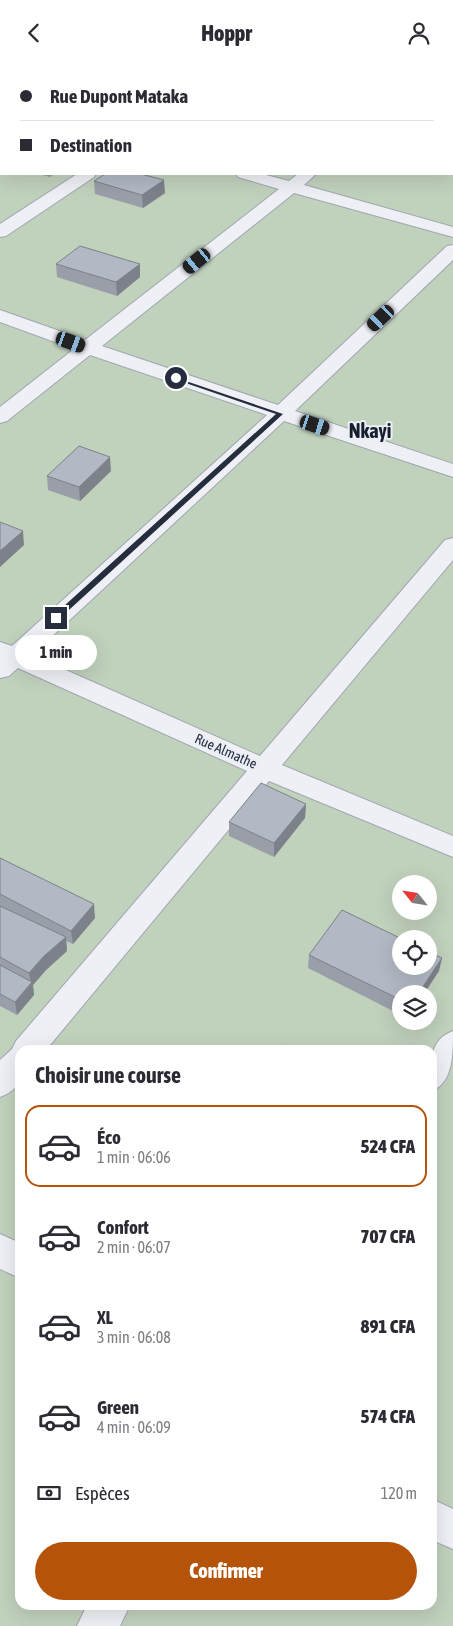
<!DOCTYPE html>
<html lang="fr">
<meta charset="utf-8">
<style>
:root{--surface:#fff;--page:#f2f2f3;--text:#2b2b33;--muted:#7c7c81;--line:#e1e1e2;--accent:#b45309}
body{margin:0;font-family:"Asap Condensed",sans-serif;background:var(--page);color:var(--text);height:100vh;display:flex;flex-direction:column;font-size:19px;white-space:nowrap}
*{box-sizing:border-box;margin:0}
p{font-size:16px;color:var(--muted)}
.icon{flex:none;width:28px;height:28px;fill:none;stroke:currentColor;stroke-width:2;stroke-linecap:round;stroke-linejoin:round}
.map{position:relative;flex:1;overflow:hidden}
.drawer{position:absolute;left:15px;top:980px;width:422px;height:565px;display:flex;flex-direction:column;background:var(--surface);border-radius:15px;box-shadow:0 5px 20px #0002}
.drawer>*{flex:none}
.banner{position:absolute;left:0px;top:0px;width:454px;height:110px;box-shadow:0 5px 20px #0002;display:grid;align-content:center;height:110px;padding:0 20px;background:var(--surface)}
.needle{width:32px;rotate:300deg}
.controls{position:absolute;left:392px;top:810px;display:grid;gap:10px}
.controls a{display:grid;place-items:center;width:45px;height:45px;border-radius:50%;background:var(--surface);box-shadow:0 5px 20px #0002;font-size:25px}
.end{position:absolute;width:22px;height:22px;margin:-11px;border:6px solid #252d3e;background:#fff;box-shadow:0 0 0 2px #fff}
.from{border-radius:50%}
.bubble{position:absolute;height:35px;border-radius:18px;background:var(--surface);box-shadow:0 5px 20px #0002;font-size:16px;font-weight:800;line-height:35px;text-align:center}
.car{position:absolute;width:15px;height:30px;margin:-15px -8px;border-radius:6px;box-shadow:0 0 4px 1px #0007;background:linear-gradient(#222 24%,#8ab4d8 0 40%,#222 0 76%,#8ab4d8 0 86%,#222 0)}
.banner b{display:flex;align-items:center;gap:18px;height:48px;font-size:19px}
.banner b+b{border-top:1px solid var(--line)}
.banner i{width:12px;height:12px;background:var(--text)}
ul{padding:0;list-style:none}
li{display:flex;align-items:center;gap:15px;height:82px;margin:0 10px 8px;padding:0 10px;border:2px solid transparent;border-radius:15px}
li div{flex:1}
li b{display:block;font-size:19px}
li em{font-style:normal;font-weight:800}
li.selected{border-color:var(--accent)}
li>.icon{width:45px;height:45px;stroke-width:1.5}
h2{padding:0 20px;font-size:22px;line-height:60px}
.pay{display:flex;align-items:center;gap:12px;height:55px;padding:0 20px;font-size:19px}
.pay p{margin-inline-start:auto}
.cta{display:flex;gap:10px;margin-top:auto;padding:10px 20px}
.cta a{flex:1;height:58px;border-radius:30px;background:var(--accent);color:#fff;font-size:20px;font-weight:800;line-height:58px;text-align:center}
header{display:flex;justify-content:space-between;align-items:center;height:65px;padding:0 20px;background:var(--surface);font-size:22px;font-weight:800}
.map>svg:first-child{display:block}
.green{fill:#c0d1bc;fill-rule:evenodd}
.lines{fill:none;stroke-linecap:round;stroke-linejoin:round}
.minor-casing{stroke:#a1a6b1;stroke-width:2}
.minor{fill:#eef0f5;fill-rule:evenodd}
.wall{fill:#999ea9}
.shaded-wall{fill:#7d8189}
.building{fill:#b2b8c4;stroke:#7d8189}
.route{fill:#252d3e}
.labels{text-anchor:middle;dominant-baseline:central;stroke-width:4;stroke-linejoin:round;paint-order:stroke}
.street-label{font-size:14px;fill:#252d3e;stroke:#ebeef5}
.far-town-label{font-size:20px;font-weight:bold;fill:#171e2e;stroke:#ebeef5}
</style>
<header><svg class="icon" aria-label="back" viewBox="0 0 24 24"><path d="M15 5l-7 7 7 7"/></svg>Hoppr<svg class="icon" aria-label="person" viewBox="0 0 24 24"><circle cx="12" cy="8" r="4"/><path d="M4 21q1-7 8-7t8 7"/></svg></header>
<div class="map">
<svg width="453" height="1561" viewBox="0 0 453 1561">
<rect width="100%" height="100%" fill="#dbdfe7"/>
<path class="green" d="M0 0H453V1561H0ZM1 1H452V109H1ZM401 819H429V846H401ZM401 874H429V901H401ZM401 929H429V956H401ZM20 985H432V1540H20Z"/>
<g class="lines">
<g class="minor-casing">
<path id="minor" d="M0 21 1 22V31H0Z
M77 109H96L94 112 6 171 0 172V159Z
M236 109H262L289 116 298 109H316L304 120 453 162V172L294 128 102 281 278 340 447 181 453 180V195L295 346 453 399V412L284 356 32 590 260 691 445 475 453 473V495L282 700 453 771V792L269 716 46 985H20C20 1008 25 1023 0 1032V995L12 984 16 976 247 706 18 603 9 611 0 613V577L12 581 267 350 90 290 7 356 0 358V342L74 284 0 257V245L85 275 279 124 238 112Z
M453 966C453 990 453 1017 432 1026 432 1002 426 976 453 966Z
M0 1169 20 1178V1213L0 1204Z
M432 1434 453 1444V1484L432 1475Z
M87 1540H130L120 1561H77Z"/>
</g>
<use href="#minor" class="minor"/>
</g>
<path class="wall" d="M39 109H54L50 112Z
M94 116 165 128 143 143 95 129Z
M56 199 140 212 117 231 57 212Z
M111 406 80 436 48 425 47 411Z
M306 739 305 753 274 792 229 771V757Z
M0 793 95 853 73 879 66 876 67 886 46 905 33 920 34 930 17 950 0 941Z
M309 890 439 906 401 929V950L308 903Z"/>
<path class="shaded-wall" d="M164 115 165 128 143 143 142 130Z
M140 199V212L117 231 116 217Z
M110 392 111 406 80 436 79 422Z
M23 466 24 480 0 502V486Z
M306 739 305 753 274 792V778Z
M94 839 95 853 73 879 71 866Z
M66 872 67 886 46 905 33 920 34 930 17 950 15 937 31 918 29 908 44 891Z
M442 893 439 906 424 929H418Z"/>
<path class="building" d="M243 0H264L269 1H242Z
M105 109H141L164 115 142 130 94 116Z
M80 181 140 199 116 217 56 199Z
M79 381 110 392 79 422 47 411Z
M0 457 23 466 0 486Z
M261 718 306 739 274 778 229 757Z
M0 793 94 839 71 866 0 829Z
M0 841 66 872 44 891 29 908 0 892Z
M342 845 402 874 401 901H429V887L442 893 418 929H401V935L309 890Z
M0 900 32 917 15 937 0 929Z
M282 980 292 985H278Z"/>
<path class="route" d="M174 312 283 349 58 555H53V551L276 349 174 314Z"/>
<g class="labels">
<g class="street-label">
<text transform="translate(226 686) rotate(24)">Rue Almathe</text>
</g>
<g class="far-town-label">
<text x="370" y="365">Nkayi</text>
</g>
</g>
</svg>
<div class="controls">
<a><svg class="needle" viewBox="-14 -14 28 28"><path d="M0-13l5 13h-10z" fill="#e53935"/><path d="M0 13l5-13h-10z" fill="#7c7c81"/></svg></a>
<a><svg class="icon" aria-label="locate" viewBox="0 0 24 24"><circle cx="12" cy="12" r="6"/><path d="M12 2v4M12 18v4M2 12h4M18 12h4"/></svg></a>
<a><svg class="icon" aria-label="layers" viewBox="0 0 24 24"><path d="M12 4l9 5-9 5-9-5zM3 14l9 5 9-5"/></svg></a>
</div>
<i class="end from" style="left:176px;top:313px"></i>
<i class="end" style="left:56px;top:553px"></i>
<div class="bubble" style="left:15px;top:570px;width:82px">1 min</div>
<i class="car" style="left:197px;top:196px;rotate:231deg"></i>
<i class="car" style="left:381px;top:253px;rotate:227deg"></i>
<i class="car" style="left:71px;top:277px;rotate:110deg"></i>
<i class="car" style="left:315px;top:360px;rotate:108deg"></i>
<div class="banner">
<b><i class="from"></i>Rue Dupont Mataka</b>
<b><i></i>Destination</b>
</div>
<section class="drawer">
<h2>Choisir une course</h2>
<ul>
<li class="selected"><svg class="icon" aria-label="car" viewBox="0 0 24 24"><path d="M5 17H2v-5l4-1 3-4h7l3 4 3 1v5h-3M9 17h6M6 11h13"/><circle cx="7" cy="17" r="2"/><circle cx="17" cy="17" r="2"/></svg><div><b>Éco</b><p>1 min · 06:06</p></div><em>524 CFA</em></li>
<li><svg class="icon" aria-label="car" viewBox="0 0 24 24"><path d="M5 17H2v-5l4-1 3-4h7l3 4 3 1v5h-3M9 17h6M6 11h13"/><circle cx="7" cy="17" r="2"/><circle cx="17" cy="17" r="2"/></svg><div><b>Confort</b><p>2 min · 06:07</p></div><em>707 CFA</em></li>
<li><svg class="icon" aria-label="car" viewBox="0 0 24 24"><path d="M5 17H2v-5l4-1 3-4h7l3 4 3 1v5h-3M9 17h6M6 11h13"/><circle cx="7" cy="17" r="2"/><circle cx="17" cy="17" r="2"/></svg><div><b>XL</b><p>3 min · 06:08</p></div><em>891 CFA</em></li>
<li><svg class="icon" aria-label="car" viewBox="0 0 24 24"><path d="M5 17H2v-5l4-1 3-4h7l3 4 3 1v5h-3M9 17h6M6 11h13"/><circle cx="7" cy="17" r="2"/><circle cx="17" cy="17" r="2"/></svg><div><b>Green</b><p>4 min · 06:09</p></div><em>574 CFA</em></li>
</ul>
<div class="pay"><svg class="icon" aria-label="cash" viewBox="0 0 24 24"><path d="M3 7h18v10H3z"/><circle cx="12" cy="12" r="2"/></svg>Espèces<p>120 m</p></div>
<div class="cta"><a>Confirmer</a></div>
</section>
</div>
